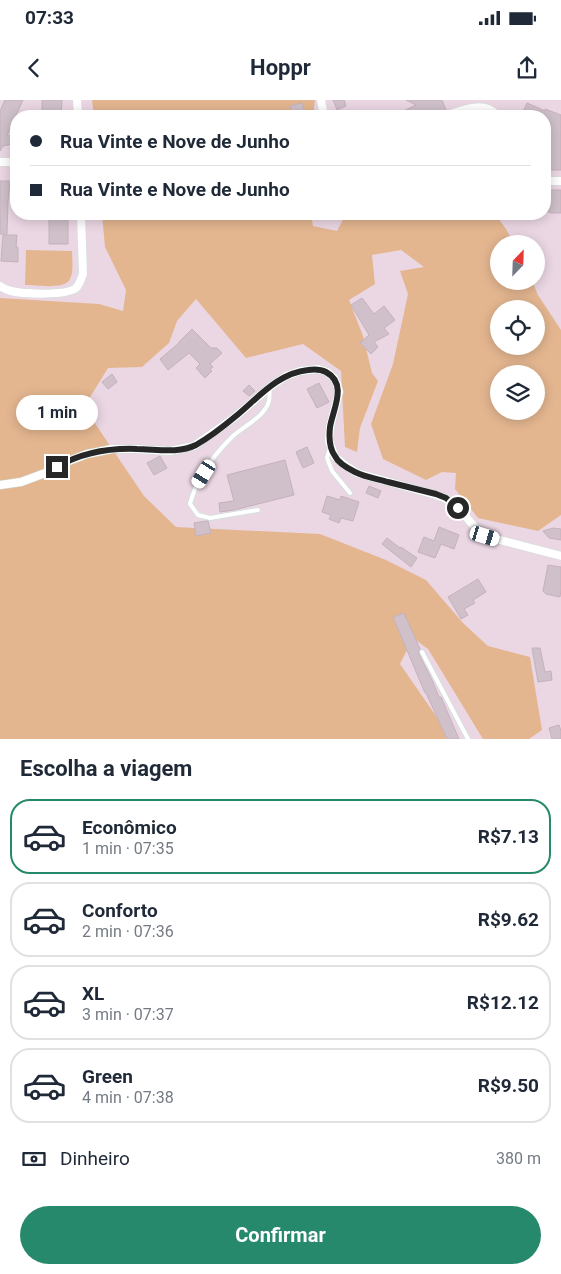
<!DOCTYPE html>
<html lang="pt">
<meta charset="utf-8">
<style>
:root{--surface:#fff;--page:#f2f2f3;--text:#1f2937;--muted:#747a83;--line:#e0e1e3;--accent:#27896c}
body{margin:0;font-family:Roboto,sans-serif;background:var(--page);color:var(--text);height:100vh;display:flex;flex-direction:column;font-size:19px;white-space:nowrap}
*{box-sizing:border-box;margin:0}
p{font-size:16px;color:var(--muted)}
.icon{flex:none;width:28px;height:28px;fill:none;stroke:currentColor;stroke-width:2;stroke-linecap:round;stroke-linejoin:round}
.map{position:relative;height:639px;overflow:hidden}
.details{display:flex;flex-direction:column;background:var(--surface);flex:1}
.details>*{flex:none}
.top-card{position:absolute;left:10px;top:10px;width:541px;height:110px;border-radius:20px;box-shadow:0 2px 12px #0003;display:grid;align-content:center;height:110px;padding:0 20px;background:var(--surface)}
.needle{width:32px;rotate:23deg}
.fabs{position:absolute;left:490px;top:135px;display:grid;gap:10px}
.fabs a{display:grid;place-items:center;width:55px;height:55px;border-radius:50%;background:var(--surface);box-shadow:0 2px 12px #0003;font-size:25px}
.end{position:absolute;width:22px;height:22px;margin:-11px;border:6px solid #272727;background:#fff;box-shadow:0 0 0 2px #fff}
.from{border-radius:50%}
.bubble{position:absolute;height:35px;border-radius:18px;background:var(--surface);box-shadow:0 2px 12px #0003;font-size:16px;font-weight:700;line-height:35px;text-align:center}
.car{position:absolute;width:15px;height:30px;margin:-15px -8px;border-radius:6px;box-shadow:0 0 4px 1px #0007;background:linear-gradient(#fff 24%,#345 0 40%,#fff 0 76%,#345 0 86%,#fff 0)}
.top-card b{display:flex;align-items:center;gap:18px;height:48px;font-size:19px}
.top-card b+b{border-top:1px solid var(--line)}
.top-card i{width:12px;height:12px;background:var(--text)}
ul{padding:0;list-style:none}
li{display:flex;align-items:center;gap:15px;height:75px;margin:0 10px 8px;padding:0 10px;border:2px solid var(--line);border-radius:20px}
li div{flex:1}
li b{display:block;font-size:19px}
li em{font-style:normal;font-weight:700}
li.active{border-color:var(--accent)}
li>.icon{width:45px;height:45px;stroke-width:1.5}
h2{padding:0 20px;font-size:22px;line-height:60px}
.pay{display:flex;align-items:center;gap:12px;height:55px;padding:0 20px;font-size:19px}
.pay p{margin-inline-start:auto}
.cta{display:flex;gap:10px;margin-top:auto;padding:10px 20px}
.cta a{flex:1;height:58px;border-radius:30px;background:var(--accent);color:#fff;font-size:20px;font-weight:700;line-height:58px;text-align:center}
.status{display:flex;justify-content:space-between;align-items:center;height:35px;padding:0 25px;background:var(--surface);direction:ltr}
.status svg{height:14px;fill:currentColor}
header{display:flex;justify-content:space-between;align-items:center;height:65px;padding:0 20px;background:var(--surface);font-size:22px;font-weight:700}
.map>svg:first-child{display:block}
.green{fill:#e4b690;fill-rule:evenodd}
.building{fill:#cfc0c9;stroke:#c5b1bd}
.lines{fill:none;stroke-linecap:round;stroke-linejoin:round}
.service-casing{stroke:#cde1d9;stroke-width:5.5}
.minor-casing{stroke:#cde1d9;stroke-width:9}
.service{stroke:#fff;stroke-width:4}
.minor{stroke:#fff;stroke-width:8}
.route{stroke:#272727;stroke-width:6}
</style>
<div class="status"><b>07:33</b><svg viewBox="0 0 49 12"><path d="M0 12V9h3v3zM5 12V6h3v6zM10 12V3h3v9zM15 12V0h3v12zM26 1h20v11H26zM47 4h2v5h-2z"/></svg></div>
<header><svg class="icon" aria-label="back" viewBox="0 0 24 24"><path d="M15 5l-7 7 7 7"/></svg>Hoppr<svg class="icon" aria-label="share" viewBox="0 0 24 24"><path d="M12 15V3M7 8l5-5 5 5M5 13v7h14v-7"/></svg></header>
<div class="map">
<svg width="561" height="639" viewBox="0 0 561 639">
<rect width="100%" height="100%" fill="#ebd7e4"/>
<path class="green" d="M92 0H315L313 16H94Z
M102 114H311L313 126 337 131 346 114H495L506 129 514 144H499V181H532L538 195 561 230V415L538 431 478 418 455 389 456 373 442 372 426 380 383 359 371 324 393 264 408 194 400 171 424 167 401 150 372 155 375 184 349 200 363 236 372 273 378 281 360 328 357 352 345 347 341 271 303 244 246 258 196 199 177 221 169 243 142 267 108 268 84 307 144 396 176 427 320 434 386 460 426 480 463 523 488 546 530 557 542 630 529 639H483L428 549 413 538 400 564 452 639H0V198L99 204 123 211 126 190 105 147ZM499 209H536V246H499ZM499 274H536V311H499Z
M26 150 72 151C72 159 74 171 70 179 65 190 37 185 25 185Z"/>
<path class="building" d="M5 0H23L7 36 16 35V43L3 46 0 51V11Z
M42 0H62L61 16H42Z
M333 0H344L346 6 337 10Z
M406 0H442L446 10 429 16 428 12 419 16H393L416 5Z
M302 3 306 16H293L290 6Z
M527 3 545 11V9L561 15V70H549L550 66 545 64V16H521Z
M0 81H10L8 101 7 134H0Z
M545 90H561V113H552L545 111Z
M49 114H68V144H49Z
M3 135H17L16 147H18V162L1 161Z
M362 198 374 214 384 206 395 220 384 228 389 234 374 242 378 247 371 254 360 243 369 235 351 205Z
M192 229 211 248H217L222 253 210 264 213 267 210 269 212 271 205 278 196 268 200 264 189 253 168 270 160 259 179 243V242Z
M112 274 117 282 108 289 102 282Z
M319 283 329 302 317 308 307 289Z
M249 285 255 291 249 296 243 291Z
M307 347 314 363 303 368 296 352Z
M160 356 167 368 154 375 147 363Z
M285 360 294 395 234 410 220 412 219 403 234 401 227 375Z
M369 386 381 391 378 398 366 393Z
M327 396 340 400 341 396 359 402 353 421 341 418 339 423 329 419 331 415 322 412Z
M206 421H208L211 433 196 436 194 423Z
M439 427 459 435 454 449 441 444 435 458 418 452 424 437 434 441Z
M553 428 561 429V440L549 438 543 431Z
M387 438 400 448 401 447 417 458 411 467 382 444Z
M548 465 561 467V490L560 497 546 494 543 491Z
M478 479 486 492 473 500 475 503 464 509 468 515 461 519 448 497Z
M404 513 420 549 419 554 432 580 439 597H441L459 639H447L426 593H425L393 517Z
M532 548H540L545 572 551 571 552 580 538 582Z
M559 625 561 631V639H552L549 628Z"/>
<g class="lines">
<g class="service-casing">
<path id="service" d="M330 348 327 358 332 371 350 393
M258 410 210 418 198 415 190 404C196 380 213 356 231 338 242 327 265 317 269 301 270 297 269 293 270 289
M422 552 468 639"/>
</g>
<g class="minor-casing">
<path id="minor" d="M77 0 78 16
M321 0 324 16
M445 16C461 10 487 0 497 16
M0 62H16
M545 79 551 81H561
M0 186C3 188 7 190 11 191 23 194 66 196 76 188 80 184 81 179 83 174L81 114
M0 385 21 382 48 372 66 362 87 354 112 349H135L170 351 194 346 235 317 270 287 286 276 300 271 318 269 327 272 334 278 337 284 339 292 330 327 329 341 335 357 345 365 357 373 436 395C445 398 453 402 460 409 468 419 474 429 485 436L561 456"/>
</g>
<use href="#service" class="service"/>
<use href="#minor" class="minor"/>
</g>
<g class="lines">
<path class="route" d="M57 367C81 353 109 348 137 349 156 349 178 354 196 345 210 337 224 326 236 316 258 298 278 273 308 270 315 269 320 269 326 272 348 284 333 309 330 327 329 336 329 348 335 356 338 363 349 369 355 372 365 377 378 379 388 382 404 386 420 390 436 394L446 398 458 408"/>
</g>
</svg>
<div class="fabs">
<a><svg class="needle" viewBox="-14 -14 28 28"><path d="M0-13l5 13h-10z" fill="#e53935"/><path d="M0 13l5-13h-10z" fill="#747a83"/></svg></a>
<a><svg class="icon" aria-label="locate" viewBox="0 0 24 24"><circle cx="12" cy="12" r="6"/><path d="M12 2v4M12 18v4M2 12h4M18 12h4"/></svg></a>
<a><svg class="icon" aria-label="layers" viewBox="0 0 24 24"><path d="M12 4l9 5-9 5-9-5zM3 14l9 5 9-5"/></svg></a>
</div>
<i class="end from" style="left:458px;top:408px"></i>
<i class="end" style="left:57px;top:367px"></i>
<div class="bubble" style="left:16px;top:295px;width:82px">1 min</div>
<i class="car" style="left:204px;top:374px;rotate:212deg"></i>
<i class="car" style="left:485px;top:436px;rotate:107deg"></i>
<div class="top-card">
<b><i class="from"></i>Rua Vinte e Nove de Junho</b>
<b><i></i>Rua Vinte e Nove de Junho</b>
</div>
</div>
<section class="details">
<h2>Escolha a viagem</h2>
<ul>
<li class="active"><svg class="icon" aria-label="car" viewBox="0 0 24 24"><path d="M5 17H2v-5l4-1 3-4h7l3 4 3 1v5h-3M9 17h6M6 11h13"/><circle cx="7" cy="17" r="2"/><circle cx="17" cy="17" r="2"/></svg><div><b>Econômico</b><p>1 min · 07:35</p></div><em>R$7.13</em></li>
<li><svg class="icon" aria-label="car" viewBox="0 0 24 24"><path d="M5 17H2v-5l4-1 3-4h7l3 4 3 1v5h-3M9 17h6M6 11h13"/><circle cx="7" cy="17" r="2"/><circle cx="17" cy="17" r="2"/></svg><div><b>Conforto</b><p>2 min · 07:36</p></div><em>R$9.62</em></li>
<li><svg class="icon" aria-label="car" viewBox="0 0 24 24"><path d="M5 17H2v-5l4-1 3-4h7l3 4 3 1v5h-3M9 17h6M6 11h13"/><circle cx="7" cy="17" r="2"/><circle cx="17" cy="17" r="2"/></svg><div><b>XL</b><p>3 min · 07:37</p></div><em>R$12.12</em></li>
<li><svg class="icon" aria-label="car" viewBox="0 0 24 24"><path d="M5 17H2v-5l4-1 3-4h7l3 4 3 1v5h-3M9 17h6M6 11h13"/><circle cx="7" cy="17" r="2"/><circle cx="17" cy="17" r="2"/></svg><div><b>Green</b><p>4 min · 07:38</p></div><em>R$9.50</em></li>
</ul>
<div class="pay"><svg class="icon" aria-label="cash" viewBox="0 0 24 24"><path d="M3 7h18v10H3z"/><circle cx="12" cy="12" r="2"/></svg>Dinheiro<p>380 m</p></div>
<div class="cta"><a>Confirmar</a></div>
</section>
